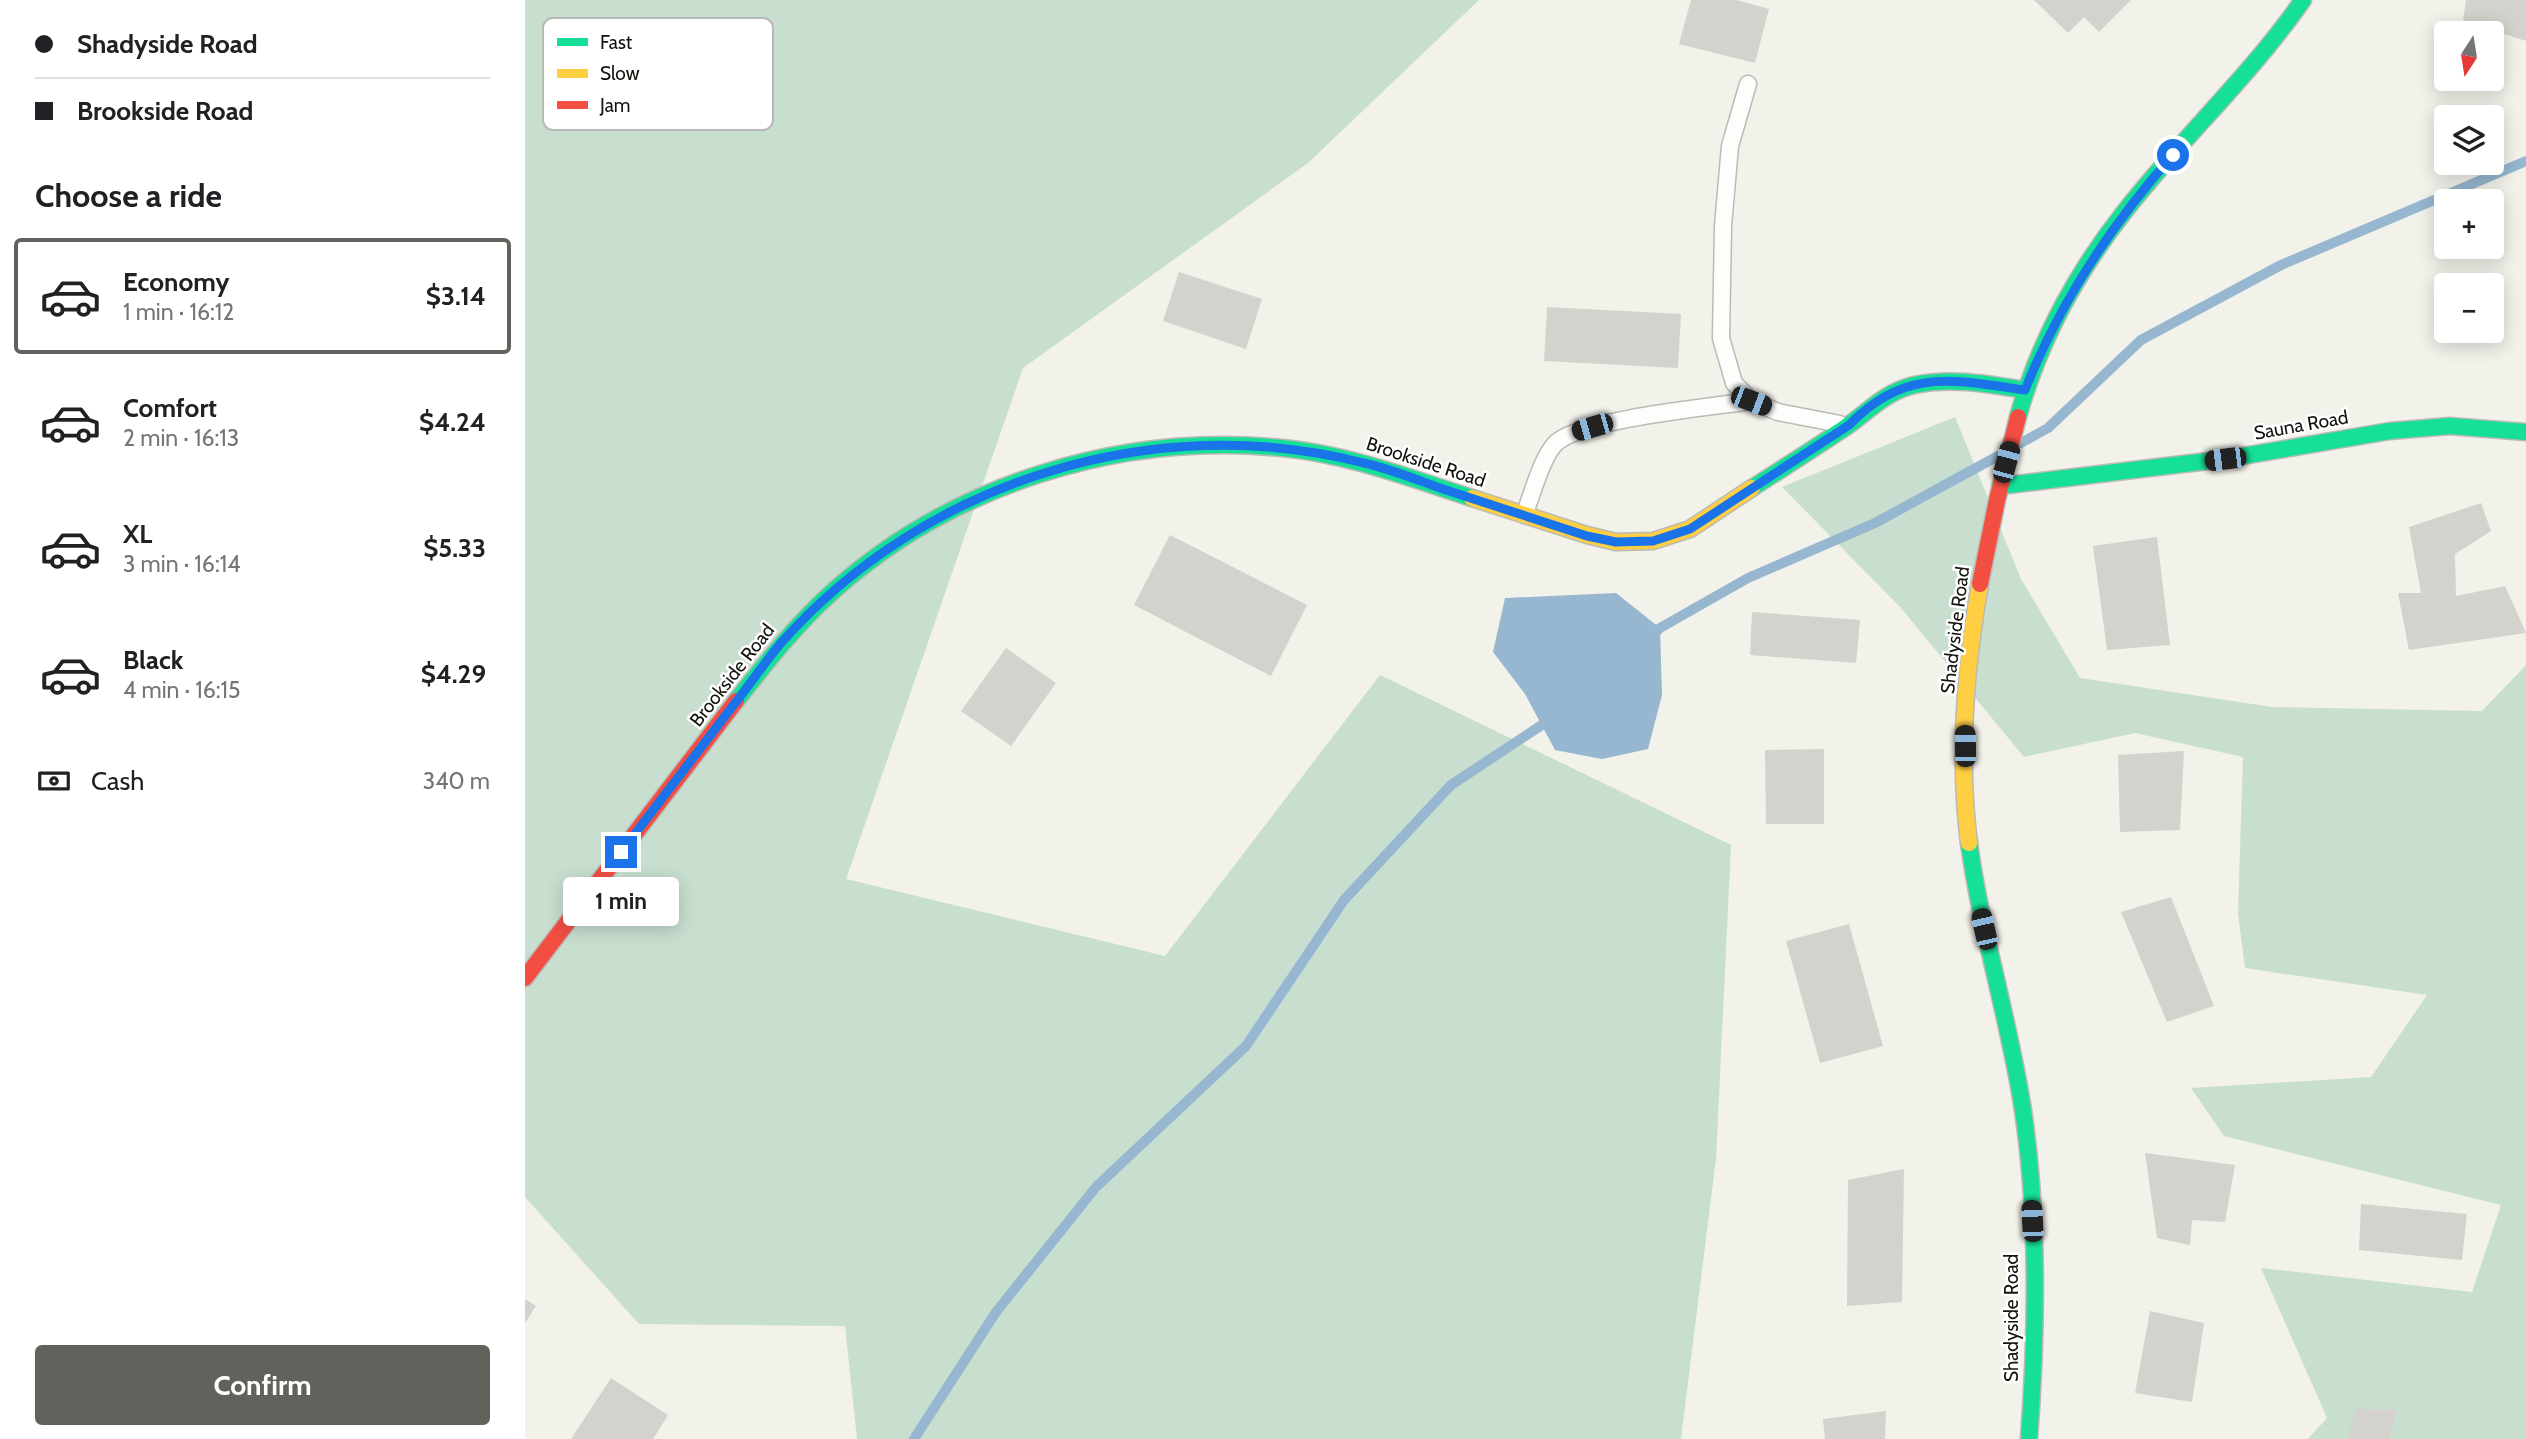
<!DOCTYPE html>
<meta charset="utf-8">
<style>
:root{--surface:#fff;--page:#f6f6f6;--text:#202124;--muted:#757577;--line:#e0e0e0;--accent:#62615b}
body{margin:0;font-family:Cabin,sans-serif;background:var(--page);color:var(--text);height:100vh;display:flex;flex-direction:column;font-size:26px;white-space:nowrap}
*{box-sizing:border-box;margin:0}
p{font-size:23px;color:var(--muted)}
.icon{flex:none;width:38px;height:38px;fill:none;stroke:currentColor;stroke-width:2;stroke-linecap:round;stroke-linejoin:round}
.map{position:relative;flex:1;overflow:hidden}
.side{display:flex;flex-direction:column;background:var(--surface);width:525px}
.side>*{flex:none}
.guide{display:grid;align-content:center;height:154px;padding:0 35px;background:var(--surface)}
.needle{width:46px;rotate:192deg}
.controls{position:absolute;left:1909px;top:21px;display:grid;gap:14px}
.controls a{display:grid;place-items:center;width:70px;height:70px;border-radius:7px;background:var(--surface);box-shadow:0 4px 18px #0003;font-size:35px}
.end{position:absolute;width:32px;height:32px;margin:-16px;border:9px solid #1a73e8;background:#fff;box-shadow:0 0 0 4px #fff}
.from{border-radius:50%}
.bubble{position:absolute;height:49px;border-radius:7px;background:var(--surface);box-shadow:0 4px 18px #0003;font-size:23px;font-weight:800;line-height:49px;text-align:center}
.car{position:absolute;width:21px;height:42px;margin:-21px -10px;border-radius:9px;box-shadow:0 0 5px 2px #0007;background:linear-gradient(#222 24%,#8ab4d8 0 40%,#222 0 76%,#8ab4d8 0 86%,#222 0)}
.guide b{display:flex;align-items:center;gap:24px;height:66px;font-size:26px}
.guide b+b{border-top:2px solid var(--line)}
.guide i{width:18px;height:18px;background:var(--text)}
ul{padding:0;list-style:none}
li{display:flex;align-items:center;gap:21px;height:116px;margin:0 14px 10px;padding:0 21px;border:4px solid transparent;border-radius:7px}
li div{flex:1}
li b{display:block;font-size:26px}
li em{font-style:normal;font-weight:800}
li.on{border-color:var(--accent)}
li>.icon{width:63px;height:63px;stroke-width:1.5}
h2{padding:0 35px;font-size:32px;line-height:84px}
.pay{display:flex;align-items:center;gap:18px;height:77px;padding:0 35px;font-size:26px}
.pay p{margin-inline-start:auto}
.button{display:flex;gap:14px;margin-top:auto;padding:14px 35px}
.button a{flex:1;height:80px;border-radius:7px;background:var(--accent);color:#fff;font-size:28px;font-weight:800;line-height:80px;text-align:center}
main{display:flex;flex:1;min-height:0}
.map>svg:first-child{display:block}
.green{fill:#c8dfd0}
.water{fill:#96b7cf}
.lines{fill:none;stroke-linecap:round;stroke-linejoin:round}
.stream{stroke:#96b7cf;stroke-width:10}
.building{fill:#d3d2cc}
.lane-casing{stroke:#bbbab5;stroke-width:19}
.fast-casing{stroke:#bbbab5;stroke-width:19}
.slow-casing{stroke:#bbbab5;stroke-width:19}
.jam-casing{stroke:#bbbab5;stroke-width:19}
.lane{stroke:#fdfdfc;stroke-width:16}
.fast{stroke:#16e098;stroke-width:16}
.slow{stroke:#ffcf43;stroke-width:16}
.jam{stroke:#f24e42;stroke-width:16}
.route{stroke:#1a73e8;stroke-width:9}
.labels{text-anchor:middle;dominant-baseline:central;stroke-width:5;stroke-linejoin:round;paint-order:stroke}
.street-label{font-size:19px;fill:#14130e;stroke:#fff}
.key{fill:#fff;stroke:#b8b8b7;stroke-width:2}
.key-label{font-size:19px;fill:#14130e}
</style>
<main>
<section class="side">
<div class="guide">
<b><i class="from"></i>Shadyside Road</b>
<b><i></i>Brookside Road</b>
</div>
<h2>Choose a ride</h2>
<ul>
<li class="on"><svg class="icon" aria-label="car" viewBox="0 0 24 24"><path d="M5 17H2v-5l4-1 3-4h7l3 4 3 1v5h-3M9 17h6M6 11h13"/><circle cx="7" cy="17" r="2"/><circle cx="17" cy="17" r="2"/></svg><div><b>Economy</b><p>1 min · 16:12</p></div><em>$3.14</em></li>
<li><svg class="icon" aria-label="car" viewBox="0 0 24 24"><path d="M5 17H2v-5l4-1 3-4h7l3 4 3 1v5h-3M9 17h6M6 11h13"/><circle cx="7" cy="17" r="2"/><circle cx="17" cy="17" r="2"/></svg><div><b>Comfort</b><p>2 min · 16:13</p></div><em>$4.24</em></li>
<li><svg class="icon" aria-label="car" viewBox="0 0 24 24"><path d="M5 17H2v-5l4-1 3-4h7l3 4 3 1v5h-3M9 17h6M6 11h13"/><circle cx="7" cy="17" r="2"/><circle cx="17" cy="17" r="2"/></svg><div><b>XL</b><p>3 min · 16:14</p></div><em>$5.33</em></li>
<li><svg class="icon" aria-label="car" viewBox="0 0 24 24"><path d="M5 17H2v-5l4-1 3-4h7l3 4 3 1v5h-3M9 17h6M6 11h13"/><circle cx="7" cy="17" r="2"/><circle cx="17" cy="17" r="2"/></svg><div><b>Black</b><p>4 min · 16:15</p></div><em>$4.29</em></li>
</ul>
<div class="pay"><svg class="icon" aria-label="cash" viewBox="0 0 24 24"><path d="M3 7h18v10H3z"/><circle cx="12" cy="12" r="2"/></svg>Cash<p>340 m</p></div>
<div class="button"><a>Confirm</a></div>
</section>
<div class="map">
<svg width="2001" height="1439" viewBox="0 0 2001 1439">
<rect width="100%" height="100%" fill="#f2f1ea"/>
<path class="green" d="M0 0H954L783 163 498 368 321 879 640 956 855 675 1206 845 1191 1159 1156 1439H332L320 1326 114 1324 0 1197Z
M1430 417 1496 579 1555 678 1747 707 1957 711 2001 665V1439H1783L1802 1418 1736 1268 1947 1292 1976 1205 1699 1136 1666 1088 1846 1077 1902 995 1720 968 1713 913 1718 757 1610 733 1499 757 1376 608 1257 487Z"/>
<path class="water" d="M1091 593 1135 628 1137 695 1123 749 1077 759 1030 750 1000 694 968 652 980 598Z"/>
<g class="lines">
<path class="stream" d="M1496 443 1523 428 1616 340 1756 265 2001 161
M1125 637 1135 628 1223 578 1350 523 1473 456
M389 1439 471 1312 571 1187 721 1046 819 900 926 785 1026 719"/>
</g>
<path class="building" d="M1166 0H1211L1244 9 1230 63 1154 44Z
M1509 0H1606L1574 32 1559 17 1543 33Z
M1941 0H2001V41L1938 20Z
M654 272 737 299 721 349 638 321Z
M1022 307 1156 314 1153 368 1019 361Z
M1956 503 1966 531 1930 554 1931 596 1980 586 2001 633 1884 650 1873 593H1896L1884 527Z
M645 535 782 605 746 676 609 605Z
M1632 537 1645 645 1582 650 1568 546Z
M1227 612 1335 620 1331 663 1225 655Z
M481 648 531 683 486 746 436 711Z
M1299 749V824H1241L1240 750Z
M1659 751 1655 830 1595 832 1593 755Z
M1646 897 1689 1006 1642 1022 1596 912Z
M1324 924 1358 1046 1295 1063 1261 941Z
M1620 1153 1710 1165 1700 1222 1667 1220 1665 1245 1632 1238Z
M1379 1169 1377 1302 1322 1306 1323 1180Z
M1836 1204 1942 1214 1937 1260 1834 1250Z
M0 1299 11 1306 0 1323Z
M1625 1311 1679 1323 1667 1402 1610 1393Z
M86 1378 143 1415 128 1439H46Z
M1831 1409 1872 1410 1864 1439H1823Z
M1361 1411 1360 1439H1300L1298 1419Z"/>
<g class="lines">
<g class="lane-casing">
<path id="lane" d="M1223 84 1205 146 1198 226 1196 338 1209 383 1226 401 1253 412 1315 424
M999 515C1007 496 1017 455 1032 442 1060 419 1185 407 1226 401"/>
</g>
<g class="fast-casing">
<path id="fast" d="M1493 417C1514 341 1552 272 1600 211 1657 138 1725 76 1778 0
M1475 486 1700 459 1865 431 1925 426 2001 432
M1227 488C1258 468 1290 448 1321 427 1344 411 1360 392 1389 385 1426 377 1463 384 1500 390
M211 701C241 663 270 626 305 594 426 484 595 432 757 448 822 454 885 478 947 498
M1444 843C1456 931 1483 1016 1497 1104 1514 1212 1512 1330 1504 1439"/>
</g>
<g class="slow-casing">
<path id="slow" d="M947 498 1062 535 1091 542 1128 541 1165 529 1227 488
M1444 843C1433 757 1440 669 1455 584"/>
</g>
<g class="jam-casing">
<path id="jam" d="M1455 584 1472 500 1493 417
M0 978 211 701"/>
</g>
<use href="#lane" class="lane"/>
<use href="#fast" class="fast"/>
<use href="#slow" class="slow"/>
<use href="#jam" class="jam"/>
</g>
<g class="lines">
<path class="route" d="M96 852C133 804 170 755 207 707 224 686 239 663 256 643 399 481 630 409 839 463 865 469 890 479 915 488 964 504 1013 520 1062 536L1091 542 1128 541 1165 529 1324 425C1380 367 1429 380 1500 390 1535 302 1585 226 1648 155"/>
</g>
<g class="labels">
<g class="street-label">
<text transform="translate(1776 425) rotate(-10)">Sauna Road</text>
<text transform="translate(901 462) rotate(18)">Brookside Road</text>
<text transform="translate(1430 630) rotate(-83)">Shadyside Road</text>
<text transform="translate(207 675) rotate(-52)">Brookside Road</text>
<text transform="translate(1486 1318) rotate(-90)">Shadyside Road</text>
</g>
</g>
<rect x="18" y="18" width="230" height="112" rx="10" class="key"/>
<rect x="32" y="38" width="31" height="8" fill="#16e098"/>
<rect x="32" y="69" width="31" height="9" fill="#ffcf43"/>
<rect x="32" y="101" width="31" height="8" fill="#f24e42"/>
<g class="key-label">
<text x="75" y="49">Fast</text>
<text x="75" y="80">Slow</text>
<text x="75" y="112">Jam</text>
</g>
</svg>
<div class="controls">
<a><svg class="needle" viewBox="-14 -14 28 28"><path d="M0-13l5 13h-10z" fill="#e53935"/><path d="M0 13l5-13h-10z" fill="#757577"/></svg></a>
<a><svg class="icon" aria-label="layers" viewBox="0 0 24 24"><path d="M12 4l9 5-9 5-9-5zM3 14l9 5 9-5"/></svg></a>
<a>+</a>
<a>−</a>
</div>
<i class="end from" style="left:1648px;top:155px"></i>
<i class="end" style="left:96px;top:852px"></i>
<div class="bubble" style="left:38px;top:877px;width:116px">1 min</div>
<i class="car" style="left:1226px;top:401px;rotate:111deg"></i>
<i class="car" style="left:1067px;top:427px;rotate:254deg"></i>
<i class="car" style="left:1700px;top:459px;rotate:263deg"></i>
<i class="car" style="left:1481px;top:462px;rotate:15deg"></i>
<i class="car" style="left:1440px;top:746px;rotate:359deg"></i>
<i class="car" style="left:1459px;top:929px;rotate:347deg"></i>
<i class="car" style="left:1507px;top:1221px;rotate:357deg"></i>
</div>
</main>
